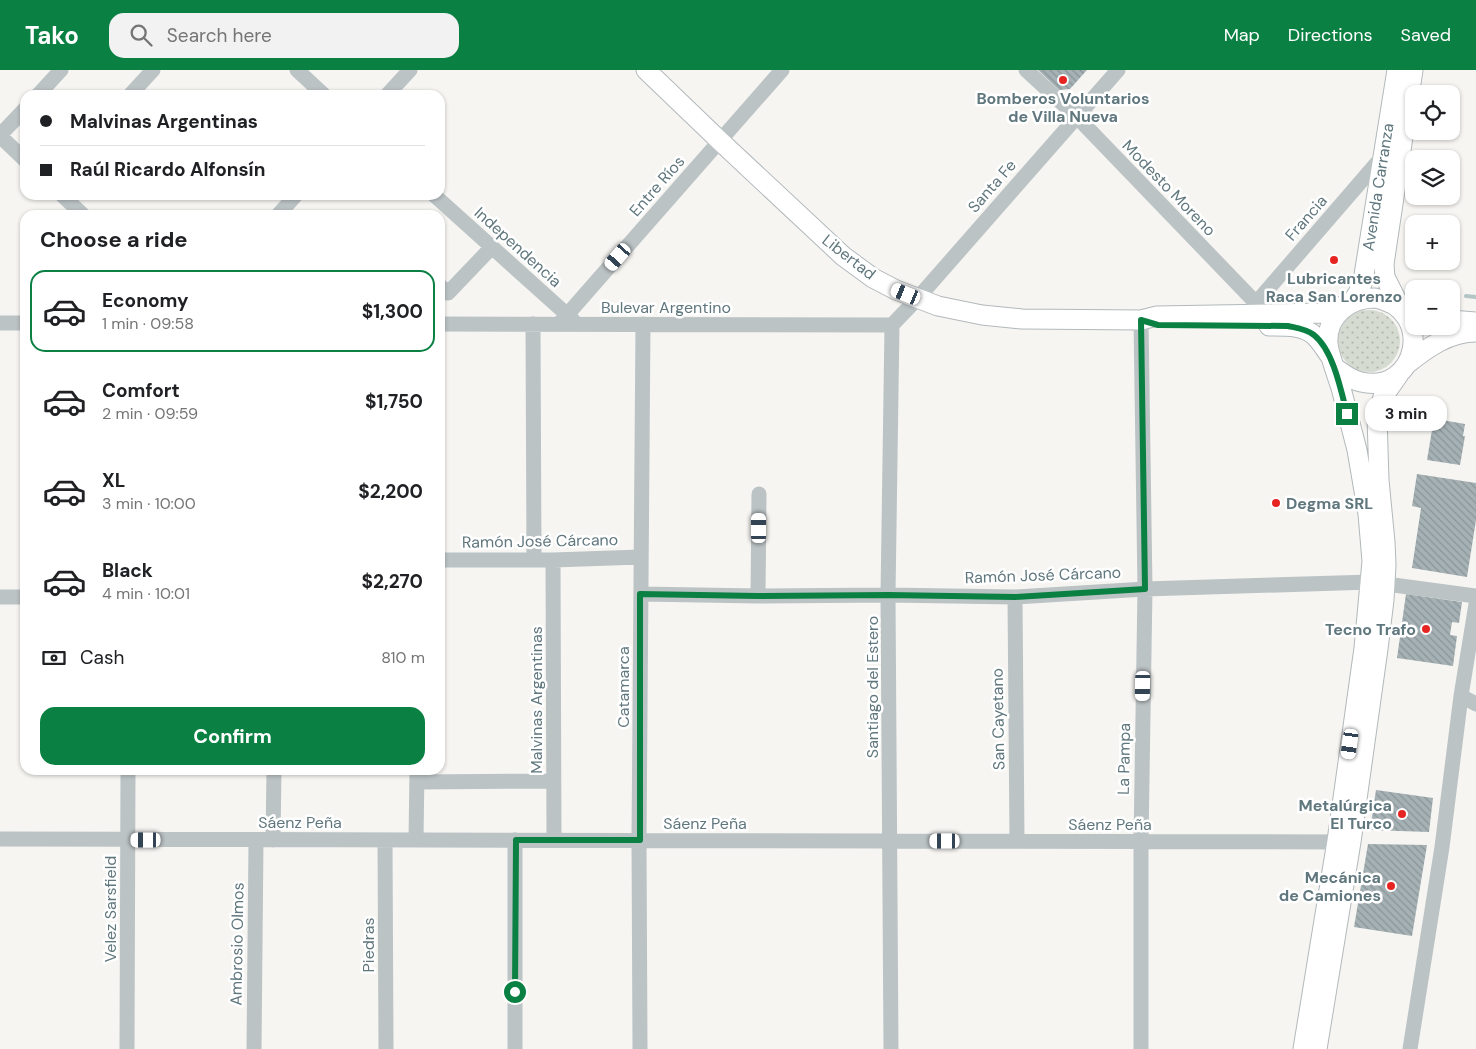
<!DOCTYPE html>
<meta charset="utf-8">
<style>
:root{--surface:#fff;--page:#f2f2f2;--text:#202124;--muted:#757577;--line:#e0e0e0;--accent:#0b8043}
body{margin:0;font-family:"DM Sans",sans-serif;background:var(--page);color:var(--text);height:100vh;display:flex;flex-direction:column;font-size:19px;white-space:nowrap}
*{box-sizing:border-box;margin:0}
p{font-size:16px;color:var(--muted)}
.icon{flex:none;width:28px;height:28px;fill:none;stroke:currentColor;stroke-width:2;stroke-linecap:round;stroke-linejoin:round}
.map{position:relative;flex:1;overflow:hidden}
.details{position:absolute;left:20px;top:140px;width:425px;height:565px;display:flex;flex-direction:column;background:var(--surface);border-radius:15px;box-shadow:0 1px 4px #0004}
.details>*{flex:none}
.banner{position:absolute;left:20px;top:20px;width:425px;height:110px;border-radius:15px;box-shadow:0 1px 4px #0004;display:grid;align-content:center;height:110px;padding:0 20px;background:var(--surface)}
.buttons{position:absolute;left:1405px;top:15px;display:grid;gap:10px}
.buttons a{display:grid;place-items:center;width:55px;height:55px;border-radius:10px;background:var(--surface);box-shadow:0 1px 4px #0004;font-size:25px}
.end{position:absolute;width:22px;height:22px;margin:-11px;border:6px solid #0b8043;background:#fff;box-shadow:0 0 0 2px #fff}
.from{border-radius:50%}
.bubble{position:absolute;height:35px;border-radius:15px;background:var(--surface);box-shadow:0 1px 4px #0004;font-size:16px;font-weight:700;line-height:35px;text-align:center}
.car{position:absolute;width:15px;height:30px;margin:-15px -8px;border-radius:6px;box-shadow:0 0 4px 1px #0007;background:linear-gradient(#fff 24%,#345 0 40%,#fff 0 76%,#345 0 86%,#fff 0)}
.banner b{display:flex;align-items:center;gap:18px;height:48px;font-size:19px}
.banner b+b{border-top:1px solid var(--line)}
.banner i{width:12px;height:12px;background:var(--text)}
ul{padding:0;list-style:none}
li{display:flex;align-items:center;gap:15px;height:82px;margin:0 10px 8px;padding:0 10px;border:2px solid transparent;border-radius:15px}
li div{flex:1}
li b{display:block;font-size:19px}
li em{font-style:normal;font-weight:700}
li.active{border-color:var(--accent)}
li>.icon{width:45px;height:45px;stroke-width:1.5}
h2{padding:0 20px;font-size:22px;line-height:60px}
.pay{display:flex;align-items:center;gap:12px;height:55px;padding:0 20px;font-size:19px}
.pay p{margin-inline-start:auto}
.primary-button{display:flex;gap:10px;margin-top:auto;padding:10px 20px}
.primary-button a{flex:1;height:58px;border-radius:15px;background:var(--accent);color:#fff;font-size:20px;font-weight:700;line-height:58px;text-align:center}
header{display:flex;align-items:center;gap:30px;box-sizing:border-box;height:70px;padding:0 25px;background:var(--accent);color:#fff}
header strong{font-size:24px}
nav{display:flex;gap:28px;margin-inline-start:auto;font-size:18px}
.search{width:350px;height:45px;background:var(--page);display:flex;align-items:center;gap:12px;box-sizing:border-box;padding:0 18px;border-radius:15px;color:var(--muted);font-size:19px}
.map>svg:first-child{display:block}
.grass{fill:url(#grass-dots)}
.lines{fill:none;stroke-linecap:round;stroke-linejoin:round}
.stream{stroke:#b3c5c5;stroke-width:4}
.building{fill:url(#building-back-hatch)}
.major-casing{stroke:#b2b8bb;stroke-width:21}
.minor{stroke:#bcc3c5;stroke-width:15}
.major{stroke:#fff;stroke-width:19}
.route{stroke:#0b8043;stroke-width:6}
.poi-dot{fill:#e62522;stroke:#fff;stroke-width:2}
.labels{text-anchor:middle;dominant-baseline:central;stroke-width:5;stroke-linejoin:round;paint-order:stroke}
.poi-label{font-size:16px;font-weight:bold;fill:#60777e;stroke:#fff;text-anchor:end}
.street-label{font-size:16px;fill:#60777e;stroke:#fff}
</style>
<header>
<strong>Tako</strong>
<div class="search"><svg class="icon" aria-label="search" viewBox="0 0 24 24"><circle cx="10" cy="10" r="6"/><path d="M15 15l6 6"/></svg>Search here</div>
<nav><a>Map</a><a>Directions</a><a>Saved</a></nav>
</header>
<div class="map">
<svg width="1476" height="979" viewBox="0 0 1476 979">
<defs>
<pattern id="grass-dots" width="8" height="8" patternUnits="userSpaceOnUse" patternTransform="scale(1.25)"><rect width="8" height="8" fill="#d6dbd1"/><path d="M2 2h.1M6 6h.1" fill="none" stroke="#b1b6af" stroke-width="1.8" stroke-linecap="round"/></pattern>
<pattern id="building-back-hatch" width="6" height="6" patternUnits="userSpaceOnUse" patternTransform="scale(1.25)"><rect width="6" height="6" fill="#a5b1b4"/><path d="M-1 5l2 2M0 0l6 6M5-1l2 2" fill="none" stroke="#8a9598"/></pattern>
</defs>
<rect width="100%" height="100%" fill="#f6f5f2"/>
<path class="grass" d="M1338 271a31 31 0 1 1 62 0a31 31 0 1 1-62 0Z"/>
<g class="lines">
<path class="stream" d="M1466 226 1476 227"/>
</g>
<path class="building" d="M1038 0H1087L1070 19 1059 20Z
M1436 349 1465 354 1463 366H1465L1460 395 1427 390 1432 360H1434Z
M1417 404 1476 413V450L1467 507 1412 498 1421 438 1412 436Z
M1406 524 1462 532 1459 553 1452 552 1450 565 1457 566 1453 596 1397 588Z
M1376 720 1433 728 1429 762 1370 760Z
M1368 774 1427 775 1412 866 1354 857Z"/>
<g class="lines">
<g class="major-casing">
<path id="major" d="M646 0 720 71 843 186 873 208 896 220 938 236 982 245 1022 249 1141 250 1157 246 1322 243 1348 234
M1375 228C1436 239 1418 325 1361 312 1351 310 1342 303 1334 297 1332 290 1329 282 1328 274 1326 246 1349 228 1375 228Z
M1352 232 1358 223 1363 211 1397 0
M1401 239 1385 207 1384 194 1413 0
M1451 250 1476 252
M1269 256C1285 256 1303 255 1315 266 1321 272 1325 279 1330 286
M1407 294C1427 278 1449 262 1476 262
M1303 979 1337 771 1364 578 1372 491 1368 444 1357 380 1341 318 1334 297
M1317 979 1351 772 1378 579 1384 530 1386 495 1385 472 1379 410 1377 347 1383 327 1399 304"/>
</g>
<path class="minor" d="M297 0 324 25
M1026 0 1076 46 1256 233V244
M38 25 61 0
M130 25 153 0
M387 25 410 0
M0 65 25 39
M0 66 25 90
M62 125 83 145
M434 125 573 250
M278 145 296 125
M440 216 448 223 492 177
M1256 233 1383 86
M0 253H25
M440 254 892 255
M533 254 534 489
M559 254 782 0
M892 255 917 229 1118 0
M440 490H553L641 487
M553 490 554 770
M641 524 758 526 888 525 1015 527 1145 519 1371 512 1476 526
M758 526 759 424
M0 527H25
M1015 527 1017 771
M1461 626 1476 634
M417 712 553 711
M0 769 1347 772
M273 770 274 700
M385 770 386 979
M416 770 417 700
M127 979 128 700
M254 979 256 770
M515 979V770
M640 979 639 770 643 254
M891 979 888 525 892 255
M1141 979V772L1145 519 1141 250
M1410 979 1442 777 1461 626 1476 534"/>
<use href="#major" class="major"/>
</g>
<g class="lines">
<path class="route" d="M515 922 516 770H640V524L758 526 888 525 1015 527 1145 519 1141 250 1158 255 1288 256C1297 258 1306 259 1314 265 1333 280 1341 320 1347 344"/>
</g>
<g class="poi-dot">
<circle cx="1063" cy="10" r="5"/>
<circle cx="1334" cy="190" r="5"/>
<circle cx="1276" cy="433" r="5"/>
<circle cx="1426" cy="559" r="5"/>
<circle cx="1402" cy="744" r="5"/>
<circle cx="1391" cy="816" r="5"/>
</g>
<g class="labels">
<g class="poi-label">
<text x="1063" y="28" text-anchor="middle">Bomberos Voluntarios<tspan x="1063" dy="18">de Villa Nueva</tspan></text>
<text x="1334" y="208" text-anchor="middle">Lubricantes<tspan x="1334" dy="18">Raca San Lorenzo</tspan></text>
<text x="1286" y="433" text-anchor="start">Degma SRL</text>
<text x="1416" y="559">Tecno Trafo</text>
<text x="1392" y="735">Metalúrgica<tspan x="1392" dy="18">El Turco</tspan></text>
<text x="1381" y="807">Mecánica<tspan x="1381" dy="18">de Camiones</tspan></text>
</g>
<g class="street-label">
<text transform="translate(657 116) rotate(-49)">Entre Ríos</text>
<text transform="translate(992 116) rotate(-49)">Santa Fe</text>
<text transform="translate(1378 117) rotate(-81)">Avenida Carranza</text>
<text transform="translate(1169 118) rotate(46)">Modesto Moreno</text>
<text transform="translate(1306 148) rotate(-49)">Francia</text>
<text transform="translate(518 177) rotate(42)">Independencia</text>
<text transform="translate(849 187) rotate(38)">Libertad</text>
<text x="666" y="237">Bulevar Argentino</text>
<text transform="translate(540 471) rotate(-1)">Ramón José Cárcano</text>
<text transform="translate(1043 505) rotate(-2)">Ramón José Cárcano</text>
<text transform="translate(623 617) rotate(-90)">Catamarca</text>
<text transform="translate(872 617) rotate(-90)">Santiago del Estero</text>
<text transform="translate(536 630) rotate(-90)">Malvinas Argentinas</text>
<text transform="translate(998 649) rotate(-91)">San Cayetano</text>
<text transform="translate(1124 689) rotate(-89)">La Pampa</text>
<text x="300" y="752">Sáenz Peña</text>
<text x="705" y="753">Sáenz Peña</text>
<text x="1110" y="754">Sáenz Peña</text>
<text transform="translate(110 839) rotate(-90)">Velez Sarsfield</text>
<text transform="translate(237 874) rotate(-89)">Ambrosio Olmos</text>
<text transform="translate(368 875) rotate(-90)">Piedras</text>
</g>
</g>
</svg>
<div class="buttons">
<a><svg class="icon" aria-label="locate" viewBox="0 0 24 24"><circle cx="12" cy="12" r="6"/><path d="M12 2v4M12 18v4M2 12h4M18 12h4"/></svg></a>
<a><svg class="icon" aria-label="layers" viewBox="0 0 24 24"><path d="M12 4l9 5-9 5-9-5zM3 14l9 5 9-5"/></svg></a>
<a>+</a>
<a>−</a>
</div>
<i class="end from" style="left:515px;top:922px"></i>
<i class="end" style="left:1347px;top:344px"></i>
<div class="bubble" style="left:1365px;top:326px;width:82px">3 min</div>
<i class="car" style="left:618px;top:187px;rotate:221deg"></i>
<i class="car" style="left:906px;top:224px;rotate:292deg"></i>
<i class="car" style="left:759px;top:458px;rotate:0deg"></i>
<i class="car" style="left:1143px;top:616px;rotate:181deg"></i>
<i class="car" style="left:1350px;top:674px;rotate:188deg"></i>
<i class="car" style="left:146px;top:770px;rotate:270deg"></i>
<i class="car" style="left:945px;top:771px;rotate:270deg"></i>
<div class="banner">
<b><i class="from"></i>Malvinas Argentinas</b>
<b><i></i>Raúl Ricardo Alfonsín</b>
</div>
<section class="details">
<h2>Choose a ride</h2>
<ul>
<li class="active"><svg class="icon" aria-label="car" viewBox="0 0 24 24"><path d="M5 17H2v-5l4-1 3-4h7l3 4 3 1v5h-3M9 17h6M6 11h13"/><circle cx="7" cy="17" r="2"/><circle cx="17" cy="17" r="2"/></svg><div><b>Economy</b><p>1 min · 09:58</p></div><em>$1,300</em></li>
<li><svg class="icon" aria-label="car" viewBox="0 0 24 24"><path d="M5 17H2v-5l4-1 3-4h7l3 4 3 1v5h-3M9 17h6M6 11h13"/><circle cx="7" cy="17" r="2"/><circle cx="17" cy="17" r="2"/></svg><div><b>Comfort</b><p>2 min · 09:59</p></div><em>$1,750</em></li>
<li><svg class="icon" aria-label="car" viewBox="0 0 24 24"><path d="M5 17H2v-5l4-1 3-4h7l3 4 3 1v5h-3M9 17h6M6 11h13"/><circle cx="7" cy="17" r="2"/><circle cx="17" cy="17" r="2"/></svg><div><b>XL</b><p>3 min · 10:00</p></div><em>$2,200</em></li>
<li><svg class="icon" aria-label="car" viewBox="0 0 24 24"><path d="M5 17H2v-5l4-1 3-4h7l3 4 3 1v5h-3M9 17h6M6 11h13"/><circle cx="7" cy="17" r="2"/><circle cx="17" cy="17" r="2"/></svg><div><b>Black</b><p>4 min · 10:01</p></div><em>$2,270</em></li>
</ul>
<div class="pay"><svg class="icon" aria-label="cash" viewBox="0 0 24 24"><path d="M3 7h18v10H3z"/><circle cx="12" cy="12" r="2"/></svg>Cash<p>810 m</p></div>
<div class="primary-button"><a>Confirm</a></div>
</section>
</div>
